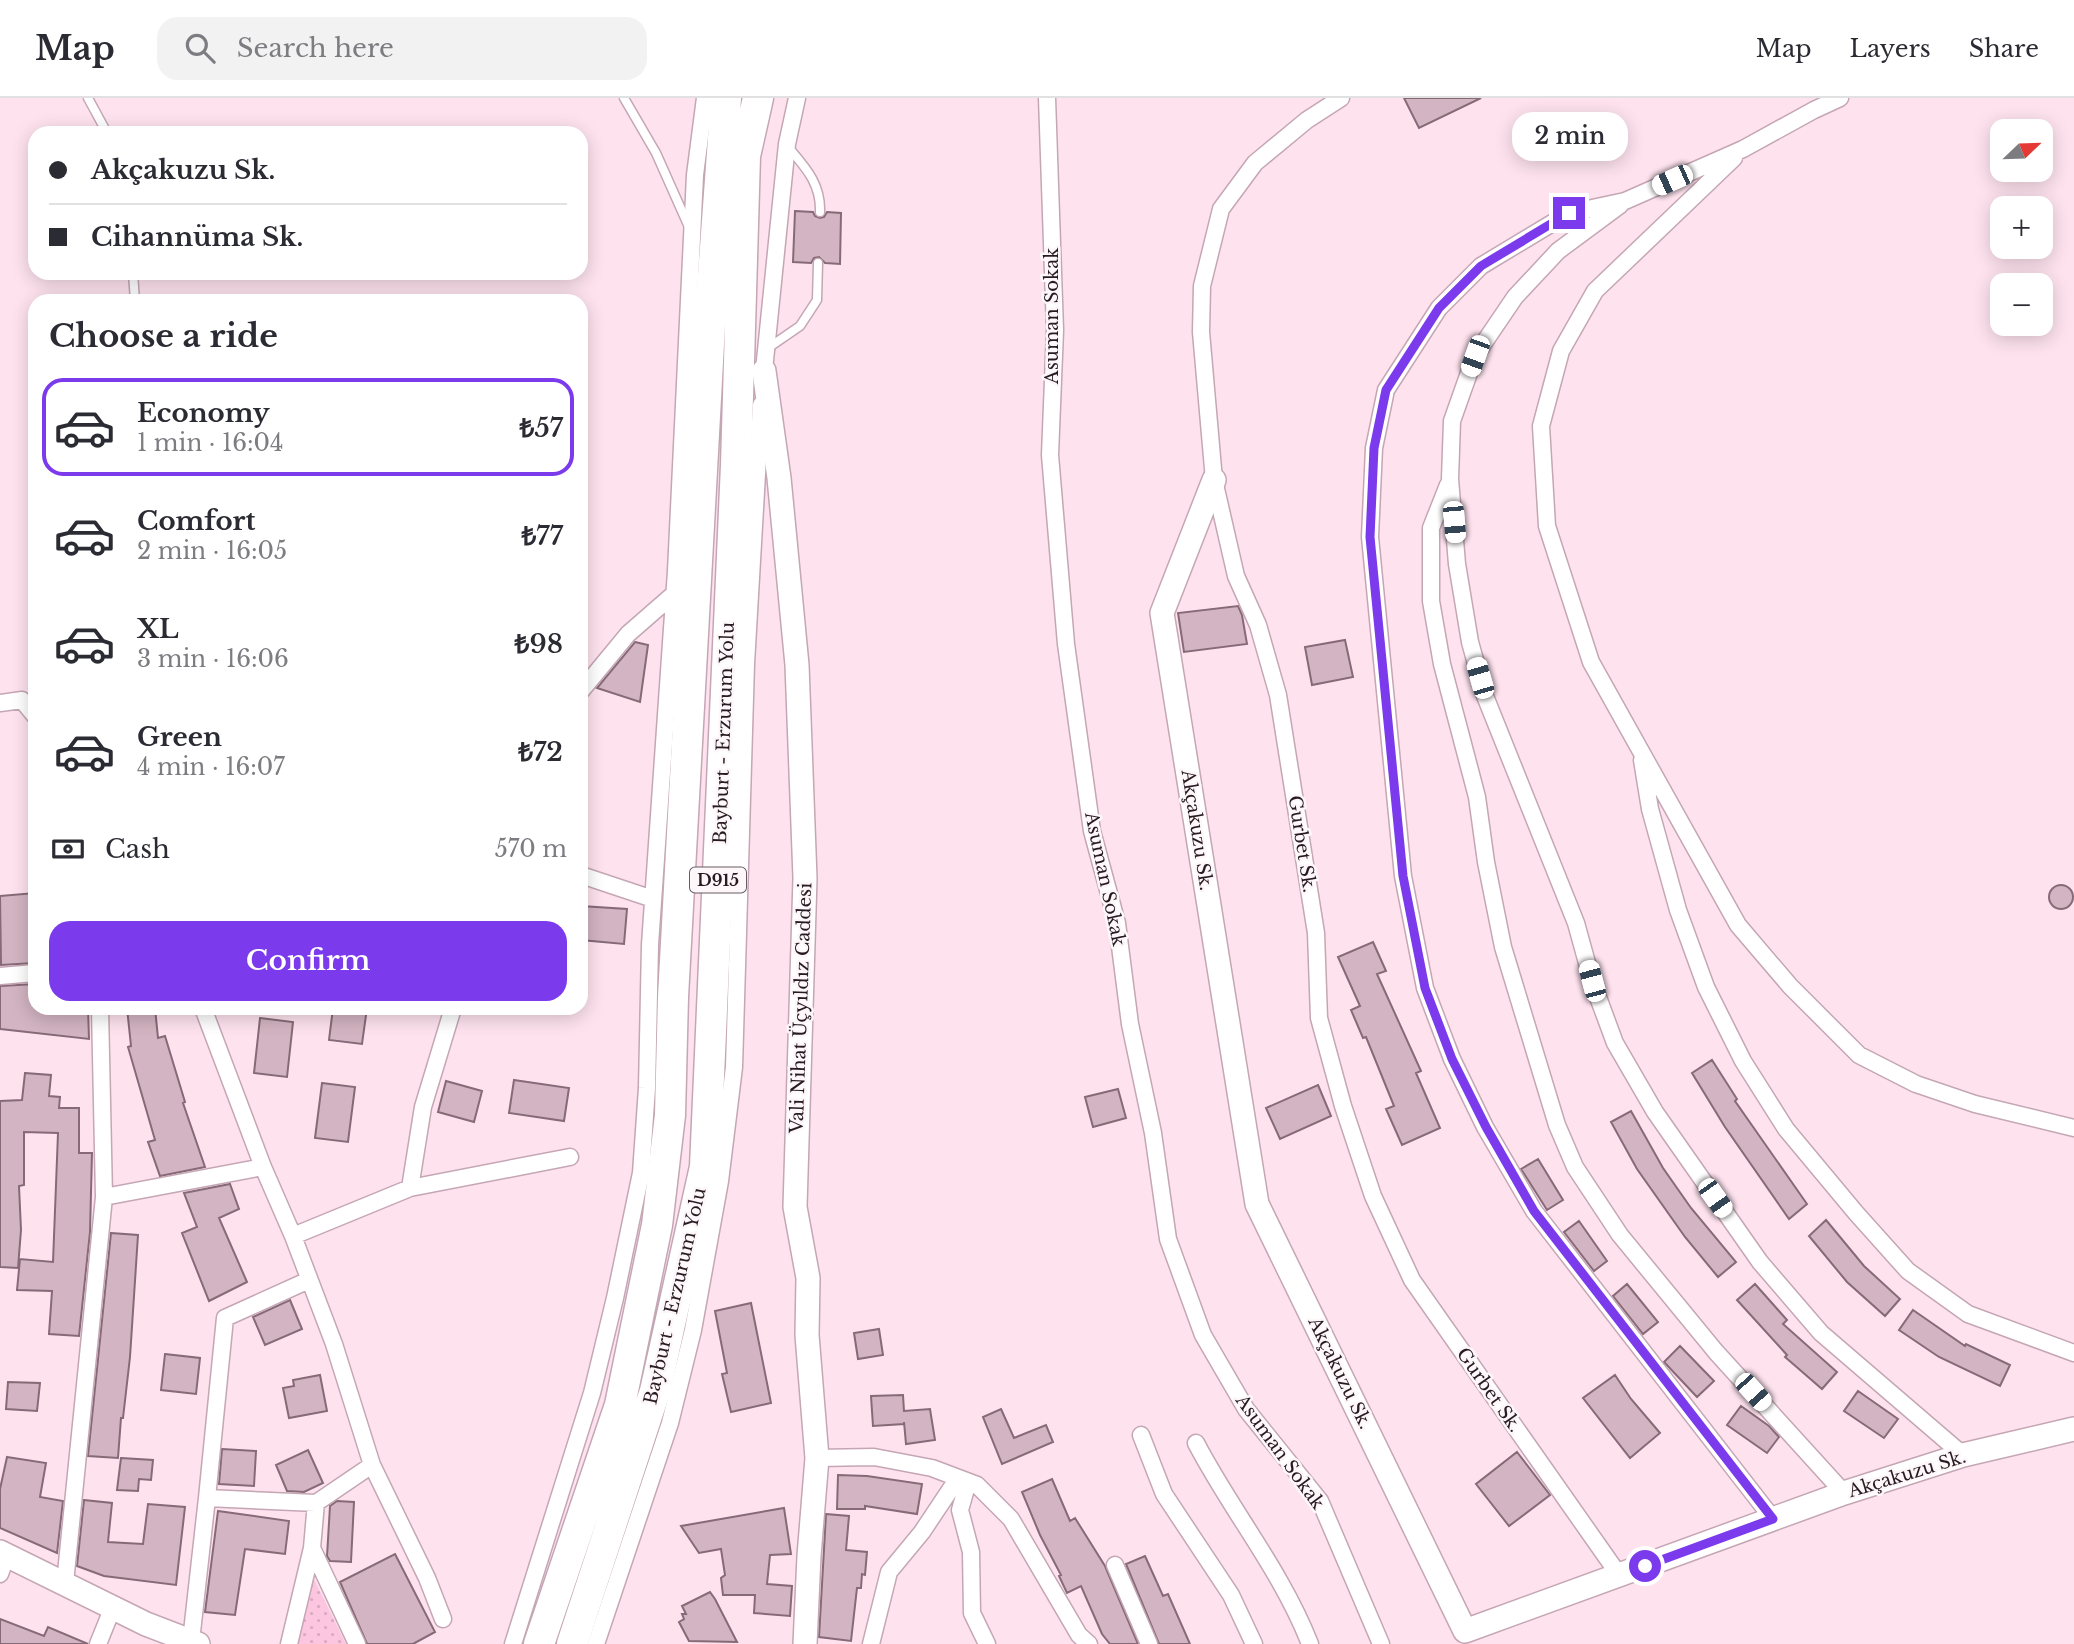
<!DOCTYPE html>
<meta charset="utf-8">
<style>
:root{--surface:#fff;--page:#f2f2f3;--text:#2b2b33;--muted:#7c7c81;--line:#e1e1e2;--accent:#7c3aed}
body{margin:0;font-family:"Libre Baskerville",serif;background:var(--page);color:var(--text);height:100vh;display:flex;flex-direction:column;font-size:26px;white-space:nowrap}
*{box-sizing:border-box;margin:0}
p{font-size:23px;color:var(--muted)}
.icon{flex:none;width:38px;height:38px;fill:none;stroke:currentColor;stroke-width:2;stroke-linecap:round;stroke-linejoin:round}
.map{position:relative;flex:1;overflow:hidden}
.sheet{position:absolute;left:28px;top:196px;width:560px;height:721px;display:flex;flex-direction:column;background:var(--surface);border-radius:21px;box-shadow:0 4px 18px #0003}
.sheet>*{flex:none}
.top-card{position:absolute;left:28px;top:28px;width:560px;height:154px;border-radius:21px;box-shadow:0 4px 18px #0003;display:grid;align-content:center;height:154px;padding:0 21px;background:var(--surface)}
.needle{width:46px;rotate:67deg}
.controls{position:absolute;left:1990px;top:21px;display:grid;gap:14px}
.controls a{display:grid;place-items:center;width:63px;height:63px;border-radius:14px;background:var(--surface);box-shadow:0 4px 18px #0003;font-size:35px}
.end{position:absolute;width:32px;height:32px;margin:-16px;border:9px solid #7c3aed;background:#fff;box-shadow:0 0 0 4px #fff}
.from{border-radius:50%}
.bubble{position:absolute;height:49px;border-radius:21px;background:var(--surface);box-shadow:0 4px 18px #0003;font-size:23px;font-weight:600;line-height:49px;text-align:center}
.car{position:absolute;width:21px;height:42px;margin:-21px -10px;border-radius:9px;box-shadow:0 0 5px 2px #0007;background:linear-gradient(#fff 24%,#345 0 40%,#fff 0 76%,#345 0 86%,#fff 0)}
.top-card b{display:flex;align-items:center;gap:24px;height:66px;font-size:26px}
.top-card b+b{border-top:2px solid var(--line)}
.top-card i{width:18px;height:18px;background:var(--text)}
ul{padding:0;list-style:none}
li{display:flex;align-items:center;gap:21px;height:98px;margin:0 14px 10px;padding:0 7px;border:4px solid transparent;border-radius:21px}
li div{flex:1}
li b{display:block;font-size:26px}
li em{font-style:normal;font-weight:600}
li.on{border-color:var(--accent)}
li>.icon{width:63px;height:63px;stroke-width:1.5}
h2{padding:0 21px;font-size:32px;line-height:84px}
.pay{display:flex;align-items:center;gap:18px;height:77px;padding:0 21px;font-size:26px}
.pay p{margin-inline-start:auto}
.button{display:flex;gap:14px;margin-top:auto;padding:14px 21px}
.button a{flex:1;height:80px;border-radius:21px;background:var(--accent);color:#fff;font-size:28px;font-weight:600;line-height:80px;text-align:center}
header{display:flex;align-items:center;gap:42px;box-sizing:border-box;height:98px;padding:0 35px;background:var(--surface);border-bottom:2px solid var(--line)}
header strong{font-size:33px}
nav{display:flex;gap:38px;margin-inline-start:auto;font-size:24px}
.search{width:490px;height:63px;background:var(--page);display:flex;align-items:center;gap:18px;box-sizing:border-box;padding:0 24px;border-radius:21px;color:var(--muted);font-size:26px}
.map>svg:first-child{display:block}
.grass{fill:url(#grass-dots)}
.building{fill:#d3b4c2;stroke:#866a77;stroke-width:2}
.lines{fill:none;stroke-linecap:round;stroke-linejoin:round}
.lane-casing{stroke:#c5a6b4;stroke-width:11}
.street-casing{stroke:#c5a6b4;stroke-width:19}
.secondary-casing{stroke:#c5a6b4;stroke-width:26}
.highway-casing{stroke:#c5a6b4;stroke-width:33}
.lane{stroke:#fff;stroke-width:8}
.street{stroke:#fff;stroke-width:16}
.secondary{stroke:#fff;stroke-width:23}
.highway{stroke:#fff;stroke-width:30}
.route{stroke:#7c3aed;stroke-width:9}
.labels{text-anchor:middle;dominant-baseline:central;stroke-width:5;stroke-linejoin:round;paint-order:stroke}
.shield{fill:#fdf7fa;stroke:#675d62;stroke-width:2}
.shield-label{font-size:16px;font-weight:bold;fill:#271b21}
.street-label{font-size:18px;fill:#271b21;stroke:#fdf7fa}
</style>
<header>
<strong>Map</strong>
<div class="search"><svg class="icon" aria-label="search" viewBox="0 0 24 24"><circle cx="10" cy="10" r="6"/><path d="M15 15l6 6"/></svg>Search here</div>
<nav><a>Map</a><a>Layers</a><a>Share</a></nav>
</header>
<div class="map">
<svg width="2074" height="1546" viewBox="0 0 2074 1546">
<defs>
<pattern id="grass-dots" width="8" height="8" patternUnits="userSpaceOnUse" patternTransform="scale(1.75)"><rect width="8" height="8" fill="#fdc6e0"/><path d="M2 2h.1M6 6h.1" fill="none" stroke="#d9aac0" stroke-width="1.8" stroke-linecap="round"/></pattern>
</defs>
<rect width="100%" height="100%" fill="#fee3ef"/>
<path class="grass" d="M314 1481 346 1546H294Z"/>
<path class="building" d="M1404 0H1481L1419 30Z
M795 113 813 114 815 118 820 120 824 119 827 114 841 115 840 166 825 165 819 159 814 160 811 165 793 164Z
M1238 508 1242 517 1247 546 1184 554 1178 515Z
M1345 542 1353 579 1312 587 1305 549Z
M635 544 648 547 640 604 597 590Z
M2049 799a12 12 0 1 1 24 0a12 12 0 1 1-24 0Z
M35 795V865L1 867 0 798Z
M581 808 627 811 624 846 581 842Z
M1373 844 1386 873 1377 876 1421 973 1416 975 1440 1030 1402 1047 1386 1011 1394 1008 1366 939 1363 940 1351 912 1360 908 1338 859Z
M35 886V910H88L89 941 0 931V888Z
M127 910H155L158 940 165 938 185 1004 183 1005 205 1069 160 1078 148 1044 155 1042 128 949 131 948Z
M333 910H367L362 946 329 942Z
M260 920 293 924 287 979 254 975Z
M1712 962 1737 1001 1735 1003 1807 1106 1789 1121 1725 1029 1692 975Z
M25 975 51 977 49 998 60 999 59 1010H79V1055H92L90 1134 79 1238 49 1236 52 1193 17 1192 20 1161 53 1164 58 1035 24 1034V1087L19 1088 21 1132 18 1170 0 1169V1003L22 1002Z
M514 982 569 990 564 1023 509 1015Z
M446 983 482 993 474 1024 438 1014Z
M322 985 355 989 348 1044 315 1040Z
M1318 987 1331 1018 1280 1041 1266 1010Z
M1118 991 1126 1020 1093 1029 1085 999Z
M1631 1013 1663 1070 1691 1110 1736 1164 1718 1179 1685 1139 1637 1071 1611 1024Z
M1538 1061 1563 1102 1547 1112 1521 1071Z
M230 1086 239 1111 219 1120 247 1184 209 1203 182 1135 197 1129 184 1095Z
M1826 1122 1864 1168 1900 1201 1885 1218 1847 1184 1809 1138Z
M1579 1123 1607 1163 1594 1173 1564 1134Z
M111 1135 138 1137 130 1259 123 1320H121L118 1360 88 1358Z
M1627 1186 1658 1224 1643 1236 1613 1198Z
M1755 1186 1787 1222 1783 1226 1837 1274 1822 1291 1785 1259 1787 1257 1737 1202Z
M290 1202 302 1231 265 1247 253 1219Z
M751 1205 771 1305 731 1314 722 1276 727 1275 715 1213Z
M1913 1212 1965 1248 1966 1246 2010 1267 2000 1288 1939 1259 1899 1232Z
M879 1231 883 1257 858 1261 854 1235Z
M1680 1248 1714 1283 1697 1299 1664 1264Z
M165 1256 200 1260 196 1296 161 1292Z
M320 1277 327 1313 289 1320 283 1290 294 1288 293 1282Z
M1615 1277 1631 1301 1660 1335 1630 1360 1583 1300Z
M8 1284 40 1285 37 1313 6 1311Z
M1858 1293 1898 1321 1884 1340 1844 1313Z
M903 1297 904 1313 930 1311 935 1342 906 1346 904 1324V1326L873 1328 871 1298Z
M1741 1308 1769 1328 1779 1339 1767 1355 1727 1327Z
M1001 1311 1014 1340 1046 1327 1053 1344 1002 1366 983 1319Z
M222 1351 256 1353 254 1388 219 1386Z
M308 1352 323 1385 304 1394 287 1393 276 1367Z
M1517 1354 1550 1397 1509 1428 1476 1386Z
M7 1359 46 1365 40 1399 63 1403 57 1455 0 1430V1391Z
M121 1360 153 1362 151 1382 139 1381 138 1393 117 1392Z
M838 1377 867 1378 922 1386 917 1416 865 1408V1411H837Z
M1052 1381 1070 1423 1075 1420 1105 1468 1138 1546H1110L1102 1536 1081 1488 1067 1495 1059 1478 1061 1477 1040 1437 1022 1394Z
M84 1402 112 1405 108 1444 143 1446 148 1406 185 1409 176 1487 104 1478 77 1468Z
M337 1403 354 1404 351 1464 330 1463 327 1458 330 1408Z
M784 1410 791 1456 770 1457 767 1486 792 1488 790 1518 754 1515 755 1497H723L721 1480 725 1477 721 1451 699 1455 681 1428Z
M218 1413 289 1423 285 1456 245 1451 235 1517 205 1514Z
M826 1416 849 1418 846 1452 867 1454 865 1477 862 1476 861 1490H857L851 1543 819 1539Z
M395 1456 435 1534 413 1546H367L340 1484Z
M1145 1458 1163 1498 1168 1496 1190 1546H1159L1126 1466Z
M710 1494 715 1501 737 1544 689 1543 679 1524 684 1521 682 1516H686L682 1508Z
M0 1521 44 1538 48 1529 88 1546H0Z"/>
<g class="lines">
<g class="lane-casing">
<path id="lane" d="M88 0 107 35
M624 0 656 55 689 129
M789 50C806 70 821 86 820 114
M133 175 135 203
M768 250 800 228 817 202 818 165"/>
</g>
<g class="street-casing">
<path id="street" d="M1047 0 1055 232 1050 357 1066 546 1092 733 1117 825 1130 926 1153 1035 1168 1141 1203 1237 1246 1311 1320 1403 1381 1546
M1341 0 1307 22 1255 65 1221 111 1202 188 1201 234 1214 382 1236 478 1258 527 1278 597 1316 835 1319 920 1343 1008 1373 1098 1412 1182 1619 1477
M1734 60 1595 193 1561 253 1541 328 1547 428 1591 564 1738 827 1790 888 1859 957 1916 986 1975 1006 2074 1030
M1620 107 1558 153 1515 199 1475 258 1452 323 1450 381 1457 466 1470 544 1485 598 1576 825 1592 883 1615 945 1655 1014 1760 1164 1821 1235 1963 1357
M763 282 787 46 797 0
M1448 387 1431 430V503L1442 566 1477 699 1486 764 1503 849 1557 1027 1575 1069 1620 1137 1716 1254 1844 1395
M581 593 628 536 675 495
M0 605 22 602 35 618
M1642 662 1650 711 1678 812 1706 889 1743 963 1786 1031 1856 1115 1908 1173 1968 1216 2074 1255
M581 777 653 801
M0 878 35 875
M100 910 104 1099 263 1069
M203 910 263 1069 293 1138 334 1246 372 1367 427 1480 443 1521
M410 1090 423 1009 453 910
M293 1138 410 1090 570 1059
M1141 1337 1164 1396 1231 1497 1254 1546
M1196 1345C1232 1414 1281 1472 1310 1546
M817 1360 874 1359 932 1370 977 1387 1011 1421 1079 1537 1089 1546
M968 1384 960 1412 971 1454 972 1515 987 1546
M207 1400 225 1220 309 1182
M1773 1421 1534 1113 1485 1029 1452 961 1425 890 1403 778 1370 439 1374 350 1386 292 1439 210 1481 168 1569 115 1625 103 1743 51 1814 12 1840 0
M312 1450 357 1546
M1115 1467 1149 1546
M0 1476 7 1457
M65 1485 104 1099
M191 1543 207 1400 316 1405
M98 1546 113 1509
M289 1546 312 1450 316 1405 372 1367
M513 1546 592 1295 615 1200 641 1075 647 990 650 847 676 473 695 77 705 0
M596 1546 670 1325 693 1232 720 1083 734 969 746 566 761 307
M871 1546 889 1474 922 1434 958 1380"/>
</g>
<g class="secondary-casing">
<path id="secondary" d="M764 273 779 380 797 567 805 780 795 1109 808 1180 807 1237 817 1360 809 1458 805 1546
M1214 382 1162 515 1257 1106 1465 1533 1844 1395 1963 1357 2074 1331
M0 1454 146 1526 198 1546"/>
</g>
<g class="highway-casing">
<path id="highway" d="M539 1546 620 1307 657 1127 670 1017 673 899 712 191 726 0
M572 1546 655 1293 705 1069 736 367 745 58 758 0"/>
</g>
<use href="#lane" class="lane"/>
<use href="#street" class="street"/>
<use href="#secondary" class="secondary"/>
<use href="#highway" class="highway"/>
</g>
<g class="lines">
<path class="route" d="M1569 115 1481 168 1439 210 1386 292 1374 350 1370 439 1403 778 1425 890 1452 961 1486 1029 1534 1113 1773 1421 1645 1468"/>
</g>
<g class="labels">
<rect class="shield" x="690" y="769.5" width="56" height="25" rx="5"/>
<g class="shield-label">
<text x="718" y="782">D915</text>
</g>
<g class="street-label">
<text transform="translate(1052 218) rotate(-90)">Asuman Sokak</text>
<text transform="translate(724 635) rotate(-88)">Bayburt - Erzurum Yolu</text>
<text transform="translate(1197 732) rotate(81)">Akçakuzu Sk.</text>
<text transform="translate(1302 746) rotate(81)">Gurbet Sk.</text>
<text transform="translate(1105 781) rotate(78)">Asuman Sokak</text>
<text transform="translate(801 910) rotate(-88)">Vali Nihat Üçyıldız Caddesi</text>
<text transform="translate(675 1198) rotate(-77)">Bayburt - Erzurum Yolu</text>
<text transform="translate(1340 1275) rotate(64)">Akçakuzu Sk.</text>
<text transform="translate(1489 1292) rotate(55)">Gurbet Sk.</text>
<text transform="translate(1280 1354) rotate(54)">Asuman Sokak</text>
<text transform="translate(1907 1376) rotate(-17)">Akçakuzu Sk.</text>
</g>
</g>
</svg>
<div class="controls">
<a><svg class="needle" viewBox="-14 -14 28 28"><path d="M0-13l5 13h-10z" fill="#e53935"/><path d="M0 13l5-13h-10z" fill="#7c7c81"/></svg></a>
<a>+</a>
<a>−</a>
</div>
<i class="end from" style="left:1645px;top:1468px"></i>
<i class="end" style="left:1569px;top:115px"></i>
<div class="bubble" style="left:1512px;top:14px;width:116px">2 min</div>
<i class="car" style="left:1672px;top:82px;rotate:246deg"></i>
<i class="car" style="left:1475px;top:258px;rotate:200deg"></i>
<i class="car" style="left:1454px;top:424px;rotate:175deg"></i>
<i class="car" style="left:1480px;top:580px;rotate:344deg"></i>
<i class="car" style="left:1592px;top:883px;rotate:345deg"></i>
<i class="car" style="left:1715px;top:1100px;rotate:145deg"></i>
<i class="car" style="left:1753px;top:1294px;rotate:138deg"></i>
<div class="top-card">
<b><i class="from"></i>Akçakuzu Sk.</b>
<b><i></i>Cihannüma Sk.</b>
</div>
<section class="sheet">
<h2>Choose a ride</h2>
<ul>
<li class="on"><svg class="icon" aria-label="car" viewBox="0 0 24 24"><path d="M5 17H2v-5l4-1 3-4h7l3 4 3 1v5h-3M9 17h6M6 11h13"/><circle cx="7" cy="17" r="2"/><circle cx="17" cy="17" r="2"/></svg><div><b>Economy</b><p>1 min · 16:04</p></div><em>₺57</em></li>
<li><svg class="icon" aria-label="car" viewBox="0 0 24 24"><path d="M5 17H2v-5l4-1 3-4h7l3 4 3 1v5h-3M9 17h6M6 11h13"/><circle cx="7" cy="17" r="2"/><circle cx="17" cy="17" r="2"/></svg><div><b>Comfort</b><p>2 min · 16:05</p></div><em>₺77</em></li>
<li><svg class="icon" aria-label="car" viewBox="0 0 24 24"><path d="M5 17H2v-5l4-1 3-4h7l3 4 3 1v5h-3M9 17h6M6 11h13"/><circle cx="7" cy="17" r="2"/><circle cx="17" cy="17" r="2"/></svg><div><b>XL</b><p>3 min · 16:06</p></div><em>₺98</em></li>
<li><svg class="icon" aria-label="car" viewBox="0 0 24 24"><path d="M5 17H2v-5l4-1 3-4h7l3 4 3 1v5h-3M9 17h6M6 11h13"/><circle cx="7" cy="17" r="2"/><circle cx="17" cy="17" r="2"/></svg><div><b>Green</b><p>4 min · 16:07</p></div><em>₺72</em></li>
</ul>
<div class="pay"><svg class="icon" aria-label="cash" viewBox="0 0 24 24"><path d="M3 7h18v10H3z"/><circle cx="12" cy="12" r="2"/></svg>Cash<p>570 m</p></div>
<div class="button"><a>Confirm</a></div>
</section>
</div>
